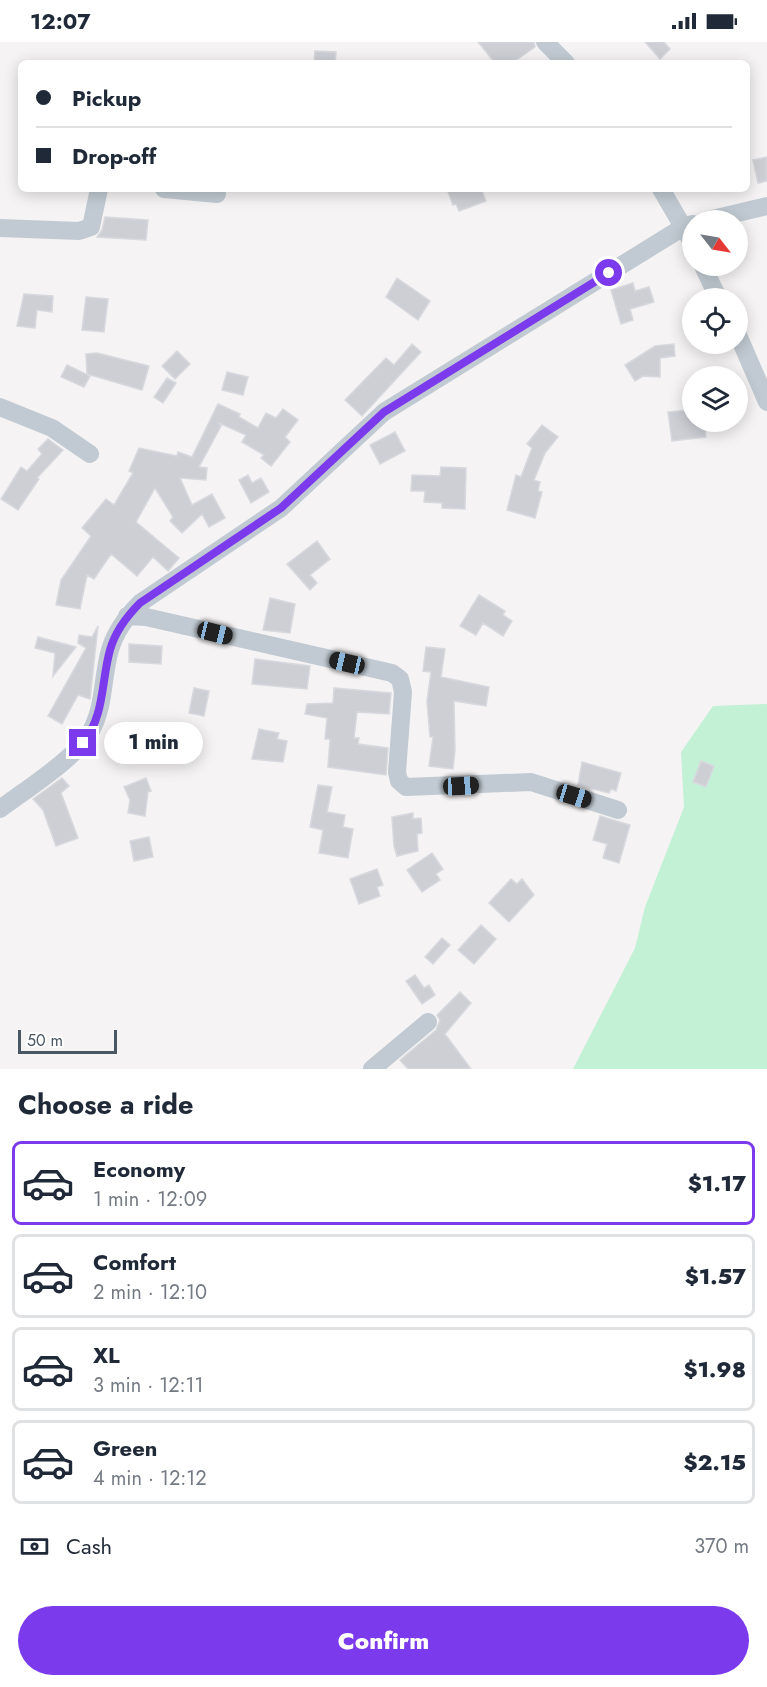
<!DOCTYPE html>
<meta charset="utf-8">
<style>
:root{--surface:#fff;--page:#f2f2f3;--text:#1f2937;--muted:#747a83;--line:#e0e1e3;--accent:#7c3aed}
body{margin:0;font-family:Jost,sans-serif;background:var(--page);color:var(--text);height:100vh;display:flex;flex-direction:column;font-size:22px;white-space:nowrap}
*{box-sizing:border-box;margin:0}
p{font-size:20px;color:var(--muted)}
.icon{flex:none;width:33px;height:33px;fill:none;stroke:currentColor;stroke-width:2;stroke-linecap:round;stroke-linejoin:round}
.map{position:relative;height:1027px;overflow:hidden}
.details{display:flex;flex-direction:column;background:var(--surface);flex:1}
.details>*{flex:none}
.guide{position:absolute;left:18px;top:18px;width:732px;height:132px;border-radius:9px;box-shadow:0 3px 15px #0003;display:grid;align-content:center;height:132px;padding:0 18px;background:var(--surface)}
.needle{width:39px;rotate:121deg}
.controls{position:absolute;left:682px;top:168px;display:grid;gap:12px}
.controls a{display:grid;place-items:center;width:66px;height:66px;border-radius:50%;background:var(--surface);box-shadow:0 3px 15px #0003;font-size:30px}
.scale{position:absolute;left:18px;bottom:15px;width:99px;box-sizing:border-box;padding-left:6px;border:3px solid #4a5661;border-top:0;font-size:16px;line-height:21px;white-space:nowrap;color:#4a5661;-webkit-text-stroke:4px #fff;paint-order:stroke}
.end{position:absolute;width:27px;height:27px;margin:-14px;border:8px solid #7c3aed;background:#fff;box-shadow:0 0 0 3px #fff}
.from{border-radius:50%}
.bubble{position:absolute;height:42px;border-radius:21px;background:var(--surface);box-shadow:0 3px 15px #0003;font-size:20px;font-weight:800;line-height:42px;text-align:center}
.car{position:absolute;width:18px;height:36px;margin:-18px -9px;border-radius:8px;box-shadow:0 0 4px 2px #0007;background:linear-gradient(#222 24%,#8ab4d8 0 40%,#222 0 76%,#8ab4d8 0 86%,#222 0)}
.guide b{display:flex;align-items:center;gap:21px;height:57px;font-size:22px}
.guide b+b{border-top:2px solid var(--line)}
.guide i{width:15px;height:15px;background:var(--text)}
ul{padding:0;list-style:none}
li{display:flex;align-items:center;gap:18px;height:84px;margin:0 12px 9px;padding:0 6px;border:3px solid var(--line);border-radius:9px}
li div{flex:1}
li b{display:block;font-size:22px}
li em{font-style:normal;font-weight:800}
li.active{border-color:var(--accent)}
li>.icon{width:54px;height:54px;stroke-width:1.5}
h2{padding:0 18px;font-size:27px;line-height:72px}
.pay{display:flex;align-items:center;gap:15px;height:66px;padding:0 18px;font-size:22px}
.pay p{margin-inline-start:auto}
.primary-button{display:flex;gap:12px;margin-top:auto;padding:12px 18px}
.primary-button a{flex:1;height:69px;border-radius:36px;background:var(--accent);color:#fff;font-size:24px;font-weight:800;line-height:69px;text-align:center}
.status{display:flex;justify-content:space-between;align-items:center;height:42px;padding:0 30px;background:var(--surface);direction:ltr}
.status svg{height:16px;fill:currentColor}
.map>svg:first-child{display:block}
.green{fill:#c3f1d5}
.building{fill:#cdcfd5;stroke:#d7d9de;stroke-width:1.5}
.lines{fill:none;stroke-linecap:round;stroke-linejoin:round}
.minor{stroke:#c1cad2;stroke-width:18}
.route{stroke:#7c3aed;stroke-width:8}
</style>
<div class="status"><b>12:07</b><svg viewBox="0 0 49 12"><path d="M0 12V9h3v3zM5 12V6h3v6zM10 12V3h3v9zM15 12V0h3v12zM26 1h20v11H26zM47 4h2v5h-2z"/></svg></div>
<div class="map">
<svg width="767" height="1027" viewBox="0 0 767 1027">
<rect width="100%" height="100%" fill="#f5f3f3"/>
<path class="green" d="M767 662V1027H573L635 906 645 865 684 765 681 710 713 664Z"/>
<path class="building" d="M478 0H534L535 5 512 21H495Z
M645 0H664L670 7 660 17Z
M315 9 336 10 335 21H314Z
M767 115V139L758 141 753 118Z
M447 147H481L486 159 459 169 456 162 453 163Z
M105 175 148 178 146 198 97 195 102 188Z
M397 236 430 259 418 278 386 255Z
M633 241 635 249 649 245 654 260 630 267 633 278 621 282 611 248Z
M24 252 53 254 52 270 37 268 35 286 17 284Z
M86 255 108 257 104 290 82 288Z
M412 302 421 310 362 374 345 358 386 316 394 323Z
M674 302 675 314 660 316V335L643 334 635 339 625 323 655 304Z
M177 309 190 322 175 337 162 324Z
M97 311 149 324 142 348 87 332 86 312Z
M67 323 90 334 84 345 61 335Z
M227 330 248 335 243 353 222 348Z
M167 336 176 341 163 361 154 355Z
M218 362 240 372 239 375 258 386 266 371 276 376 283 367 298 378 285 395 290 400 271 424 261 416 264 413 242 400 246 393 219 381 221 384 199 425 207 426 206 438 180 436 192 463 212 452 225 476 209 485 202 472 182 491 170 479 173 475 155 446 136 480 179 516 168 529 153 515 137 534 111 512 94 537 87 533 80 567 56 563 61 538 91 494 82 486 106 457 114 463 133 431 129 429 139 406 177 414 178 410 192 415Z
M691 368 693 380H704L706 395 672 399 668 370Z
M542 383 558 395 545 411 534 438 540 440 538 449 542 450 535 476 507 468 516 433 521 435 532 406 527 402Z
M395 390 405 409 380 422 370 403Z
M48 397 63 408 37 436 39 437 18 468 1 457 21 425 27 429 42 412 38 407Z
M441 425 466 426 465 467 442 466V461L424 460 425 449H411L412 433 440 434Z
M248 433 252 441 261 436 269 450 251 461 239 438Z
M317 499 330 517 310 533 317 541 310 548 287 522Z
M479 553 505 569 503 573 512 579 503 594 483 581 476 593 460 584Z
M270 556 295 562 290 591 263 588Z
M98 584 90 657 78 653 62 682 48 674 86 606 78 601 79 593 92 595Z
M38 595 76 605 53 634 55 611 35 606Z
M129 602 162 604 161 622 129 620Z
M426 605 445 607 441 635 489 645 486 664 454 659 455 708 453 727 429 724 433 695H430L427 659 431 630 423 629Z
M255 617 310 624 307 647 252 642Z
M194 646 209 649 204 674 189 671Z
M334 646 391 651 389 672 357 670 354 696H359L358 702 388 706 386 733 328 725 330 697H325L327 676 305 672 307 662 333 661Z
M259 687 279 691 277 697 287 699 283 720 252 717Z
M701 719 714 724 706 745 693 740Z
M582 720 621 731 616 749 611 747 609 751 578 743Z
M62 736 69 744 61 751 78 796 56 804 43 768 33 757Z
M146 736 151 749 148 750 145 774 128 771 130 758 124 745Z
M318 743 332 745 327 770 345 773 343 785 353 787 348 816 319 811 323 788 310 785Z
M413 771V777L421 776 422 791 417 792 418 809 397 814 394 804 392 775Z
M600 774 630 783 619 821 603 816 607 802 593 798Z
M149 795 153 815 134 819 130 799Z
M432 811 443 827 436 832 440 838 422 850 407 828Z
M377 827 383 843 377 845 380 854 359 862 350 837Z
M511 837 517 842 522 837 534 853 509 880 489 861Z
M481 883 496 897 474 922 458 908Z
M442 896 450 903 433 922 425 915Z
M415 933 424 946 429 943 435 953 422 962 406 939Z
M460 950 471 961 445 992 471 1027H408L400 1018 436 988 440 978 437 973Z"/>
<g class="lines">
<path class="minor" d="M545 0 566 21
M164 147 217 152
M661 147 693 202
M708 178 767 164
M0 186 79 189 91 185 99 147
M703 224 718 256
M738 293 767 360
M0 365 52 386 90 412
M127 574 146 575 392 631 400 637 403 650 397 730 399 739 406 745 531 740 618 768
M0 767C24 749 79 714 91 689 105 663 102 635 110 608 115 590 127 574 140 561L281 466 384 370 685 184 693 182
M372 1027 428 980"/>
</g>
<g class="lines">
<path class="route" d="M83 701C105 673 101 640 110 608 115 590 127 574 140 561L281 466 384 370 609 231"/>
</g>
</svg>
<div class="controls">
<a><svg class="needle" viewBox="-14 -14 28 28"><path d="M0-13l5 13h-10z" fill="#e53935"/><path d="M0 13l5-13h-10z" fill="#747a83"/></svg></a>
<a><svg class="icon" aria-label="locate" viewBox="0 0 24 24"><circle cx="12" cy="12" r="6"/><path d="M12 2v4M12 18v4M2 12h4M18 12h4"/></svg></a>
<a><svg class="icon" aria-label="layers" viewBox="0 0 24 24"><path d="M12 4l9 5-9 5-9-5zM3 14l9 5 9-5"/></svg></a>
</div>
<div class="scale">50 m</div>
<i class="end from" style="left:609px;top:231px"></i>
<i class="end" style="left:83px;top:701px"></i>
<div class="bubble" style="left:104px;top:680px;width:99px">1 min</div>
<i class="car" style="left:215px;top:591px;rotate:104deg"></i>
<i class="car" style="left:347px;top:621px;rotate:283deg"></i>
<i class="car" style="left:461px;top:744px;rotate:87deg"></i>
<i class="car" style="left:574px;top:754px;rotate:107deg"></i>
<div class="guide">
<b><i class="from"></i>Pickup</b>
<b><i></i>Drop-off</b>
</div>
</div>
<section class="details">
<h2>Choose a ride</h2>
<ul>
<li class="active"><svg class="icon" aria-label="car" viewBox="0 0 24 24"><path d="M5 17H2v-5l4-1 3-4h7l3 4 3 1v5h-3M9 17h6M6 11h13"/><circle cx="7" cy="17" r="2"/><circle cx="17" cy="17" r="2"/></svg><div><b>Economy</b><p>1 min · 12:09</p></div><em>$1.17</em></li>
<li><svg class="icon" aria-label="car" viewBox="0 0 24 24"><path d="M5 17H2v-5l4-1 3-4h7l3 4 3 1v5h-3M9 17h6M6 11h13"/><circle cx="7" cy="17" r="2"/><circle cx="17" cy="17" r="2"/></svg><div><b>Comfort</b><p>2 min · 12:10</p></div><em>$1.57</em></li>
<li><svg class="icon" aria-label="car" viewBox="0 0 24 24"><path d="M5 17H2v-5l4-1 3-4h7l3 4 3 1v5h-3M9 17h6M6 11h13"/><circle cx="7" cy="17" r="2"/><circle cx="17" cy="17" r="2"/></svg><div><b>XL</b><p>3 min · 12:11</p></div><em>$1.98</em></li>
<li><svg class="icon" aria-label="car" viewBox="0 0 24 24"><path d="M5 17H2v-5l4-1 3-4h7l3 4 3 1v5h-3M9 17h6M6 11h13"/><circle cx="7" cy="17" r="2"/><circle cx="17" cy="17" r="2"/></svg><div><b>Green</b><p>4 min · 12:12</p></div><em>$2.15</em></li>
</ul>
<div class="pay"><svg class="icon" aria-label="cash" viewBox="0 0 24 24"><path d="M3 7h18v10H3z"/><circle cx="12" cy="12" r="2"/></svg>Cash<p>370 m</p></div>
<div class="primary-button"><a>Confirm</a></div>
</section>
